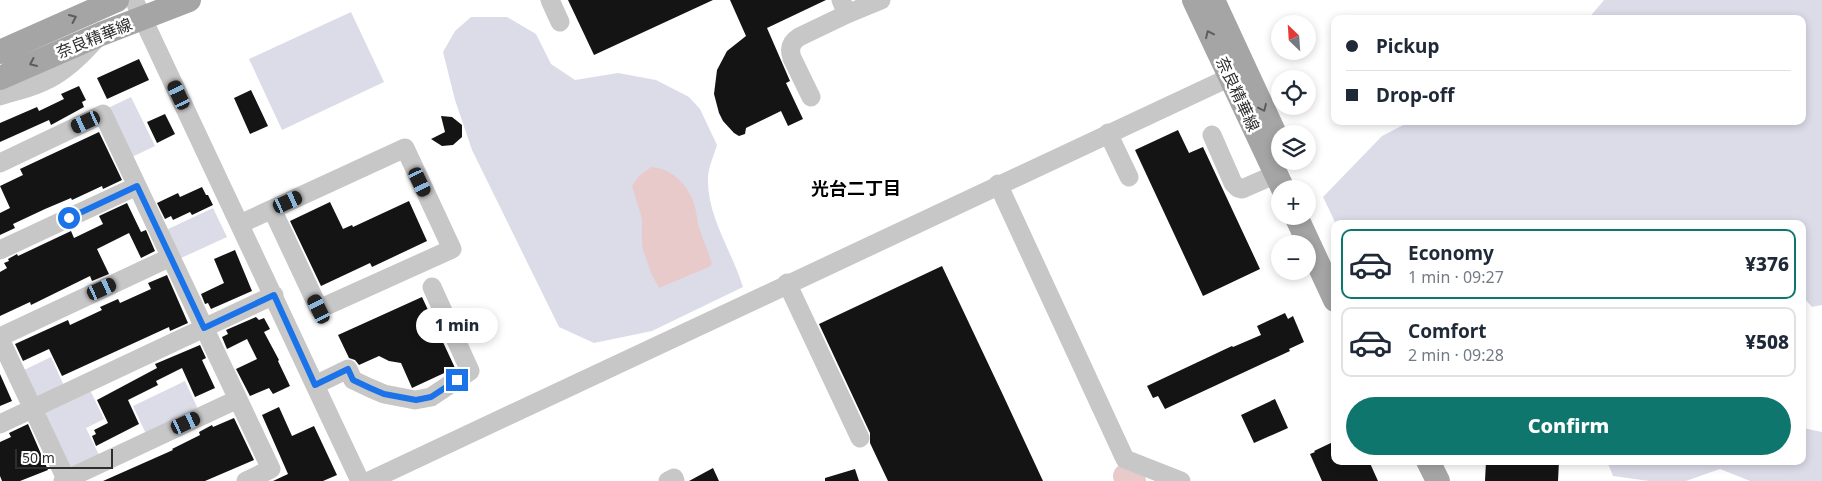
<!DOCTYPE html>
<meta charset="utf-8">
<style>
:root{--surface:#fff;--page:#f2f2f3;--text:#1f2937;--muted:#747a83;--line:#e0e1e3;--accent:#0f766e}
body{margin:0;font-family:"Noto Sans","Noto Sans JP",sans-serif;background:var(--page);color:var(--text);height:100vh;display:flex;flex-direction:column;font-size:19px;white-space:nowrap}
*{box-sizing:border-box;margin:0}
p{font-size:16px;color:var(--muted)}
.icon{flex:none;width:28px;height:28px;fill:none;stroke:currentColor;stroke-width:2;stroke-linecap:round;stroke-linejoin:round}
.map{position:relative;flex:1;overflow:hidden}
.panel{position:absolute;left:1331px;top:220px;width:475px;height:245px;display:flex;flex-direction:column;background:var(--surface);border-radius:10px;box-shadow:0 2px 8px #0003}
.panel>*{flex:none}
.top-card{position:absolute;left:1331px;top:15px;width:475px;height:110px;border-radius:10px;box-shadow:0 2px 8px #0003;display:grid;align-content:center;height:110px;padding:0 15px;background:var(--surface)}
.needle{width:32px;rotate:335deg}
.tools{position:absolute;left:1271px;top:15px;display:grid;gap:10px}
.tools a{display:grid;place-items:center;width:45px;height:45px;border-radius:50%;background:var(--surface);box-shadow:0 2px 8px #0003;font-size:25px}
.scale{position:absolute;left:15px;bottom:12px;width:98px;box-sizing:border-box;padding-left:5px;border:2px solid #2d2d2d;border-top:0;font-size:14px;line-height:18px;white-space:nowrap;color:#2d2d2d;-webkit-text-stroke:4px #fff;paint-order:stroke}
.end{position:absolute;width:22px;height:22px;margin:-11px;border:6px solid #1a73e8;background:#fff;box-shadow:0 0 0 2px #fff}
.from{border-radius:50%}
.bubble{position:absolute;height:35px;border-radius:18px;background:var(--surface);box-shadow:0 2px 8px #0003;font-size:16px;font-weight:800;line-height:35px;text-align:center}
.car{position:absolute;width:15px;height:30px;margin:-15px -8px;border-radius:6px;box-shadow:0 0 4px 1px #0007;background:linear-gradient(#222 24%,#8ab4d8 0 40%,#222 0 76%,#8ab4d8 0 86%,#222 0)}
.top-card b{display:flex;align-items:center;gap:18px;height:48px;font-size:19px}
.top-card b+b{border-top:1px solid var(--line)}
.top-card i{width:12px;height:12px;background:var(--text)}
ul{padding:9px 0 0;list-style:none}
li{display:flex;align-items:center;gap:15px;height:70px;margin:0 10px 8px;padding:0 5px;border:2px solid var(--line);border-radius:10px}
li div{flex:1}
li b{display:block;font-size:19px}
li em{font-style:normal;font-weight:800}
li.on{border-color:var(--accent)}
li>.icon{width:45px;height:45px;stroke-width:1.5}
.button{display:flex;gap:10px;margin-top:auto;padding:10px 15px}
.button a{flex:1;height:58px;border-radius:30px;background:var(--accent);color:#fff;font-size:20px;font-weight:800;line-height:58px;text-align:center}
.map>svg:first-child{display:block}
.green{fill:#dcdce9}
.water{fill:#e8cacb}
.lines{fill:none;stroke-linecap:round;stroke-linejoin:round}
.river{stroke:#e8cacb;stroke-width:24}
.building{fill:#141414}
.minor{stroke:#c7c7c7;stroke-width:19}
.major{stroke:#a5a5a5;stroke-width:24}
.oneway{stroke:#5d5d5d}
.route{stroke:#1a73e8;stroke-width:6}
.labels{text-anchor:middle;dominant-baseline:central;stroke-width:5;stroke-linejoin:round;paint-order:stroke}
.street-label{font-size:16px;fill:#2d2d2d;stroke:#fff}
.neighbourhood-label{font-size:18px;font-weight:bold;fill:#000;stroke:#fff}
</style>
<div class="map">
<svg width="1822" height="481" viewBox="0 0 1822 481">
<rect width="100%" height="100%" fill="#fff"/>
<path class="green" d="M1604 0H1822V305L1812 307 1803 297 1802 224H1336L1323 197 1382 136 1411 121H1802V19H1588Z
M351 12 384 82 282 130 249 59Z
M471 17H507L536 34 551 64 575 80 618 73 656 80 689 97 700 109 717 145C714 155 708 168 708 178 707 217 732 251 743 287L652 331 594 343 559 327 472 150 455 100 443 52 455 31Z
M131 97 155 146 132 157 108 108Z
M213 208 227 237 179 259 166 230Z
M51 357 65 388 42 399 34 395 22 371Z
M185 381 199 411 147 436 133 406Z
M90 390 104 419 86 428 100 457 76 469 66 466 43 418 47 410Z
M1803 428 1822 432V481H1750L1720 469 1686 481H1649L1613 476 1607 461H1802Z"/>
<path class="water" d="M651 167C673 168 690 187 695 207 697 214 697 223 700 230 703 241 709 252 712 264L709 267 659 288 651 273 642 247V219L632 186 639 176Z"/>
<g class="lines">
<path class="river" d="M1125 476 1134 481"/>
</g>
<path class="building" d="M568 0H713L594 55Z
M730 0H826L767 28 790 81 786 83 803 119 788 126 781 111 746 128 745 134 739 136 734 133 723 121 719 113 714 94 717 70 727 51 746 36Z
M139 59 149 80 107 99 97 78Z
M79 86 86 100 82 102 84 107 51 125 49 120 0 142V123L37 107 39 111 64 99 61 94Z
M251 90 268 126 250 134 234 98Z
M165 114 175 134 157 143 147 122Z
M441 116 452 117 462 125V137L453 145 442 146 431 139 445 132Z
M1178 130 1189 153 1203 147 1260 269 1203 296 1135 150Z
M99 132 122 180 103 189 102 186 72 200 71 198 45 209 13 224 15 228 0 235V213L10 208 0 186 23 175 20 169Z
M202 187 206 195H208L213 205 192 215 190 212 173 220 171 216 165 219 157 203 178 193 180 197Z
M409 201 427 241 372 267 370 263 321 286 290 221 330 202 343 229 352 225 353 227Z
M127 203 141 232 146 230 155 251 141 258 129 233 97 249 109 274 92 281 90 276 31 305 30 302 0 316V272L7 268 4 263 9 261 8 259 17 254 18 256 71 231 74 238 103 224 99 216Z
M235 250 252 291 211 309 208 303 205 304 201 294 224 283 214 259Z
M942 266 1003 395 1043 481H888L878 460 870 443V433L819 324Z
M167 275 188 323 170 331 169 327 62 376 49 349 23 361 15 344 68 320 70 325 102 310 100 307 118 299 120 303 151 289 148 283Z
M422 297 455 368 412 388 401 363 389 361 379 356 359 365 355 360 349 358 338 335Z
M1285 313 1288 319 1293 316 1304 342 1289 349 1290 351 1165 409 1158 396 1153 398 1147 386 1232 346 1233 347 1261 335 1257 326Z
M256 317 259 320 264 318 270 329 264 332 279 360 278 361 290 386 273 394 269 388 250 396 236 369 257 359 247 339 227 349 222 337 228 334 226 330Z
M200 345 206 358 202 360 215 388 195 397 182 368 156 381 158 385 128 400 139 424 96 446 92 436 96 434 94 430 108 423 97 400 157 368 155 364Z
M0 374 12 401 0 406Z
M1275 399 1288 428 1254 443 1241 415Z
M279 407 292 436 314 426 337 475 323 481H273L288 474 262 415Z
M234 418 254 460 205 481H103L173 450 172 449 200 435 199 432 212 425 213 427Z
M28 424 48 470 20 481H2L0 476V442L11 437 9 433Z
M1335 441V461H1369L1378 481H1322L1310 454 1315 452 1314 451Z
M1486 461H1559L1558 481H1485Z
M713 468 719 481H689Z
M855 469 859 481H825V478Z"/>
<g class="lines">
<path class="minor" d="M134 0 360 481
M550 0 560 22
M841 0 847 14 881 0
M0 96C19 90 42 85 59 73 73 64 85 51 97 38
M811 97 792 58C789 49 791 42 799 37L847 14
M1108 133 1129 177
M1212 135 1233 183 1238 188 1242 189 1276 174
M0 163 103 114 271 469 246 481
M998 184 1125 459 1181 481
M240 224 405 148 452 249 319 309 272 209
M0 250 137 186
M787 283 860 438
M0 337 171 257
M0 339 67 481
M315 385 348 369 353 380 370 388 384 394 415 400 431 397 470 371 432 287
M0 424 274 295
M63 481 238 399
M369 481 1241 72
M668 481 674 478 675 481"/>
<path class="major" d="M1194 0 1283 189
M1213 0 1275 134
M0 52 117 0
M0 78 101 34 189 0
M1296 216 1335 300
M1428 461 1438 481"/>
</g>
<defs><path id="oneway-chevron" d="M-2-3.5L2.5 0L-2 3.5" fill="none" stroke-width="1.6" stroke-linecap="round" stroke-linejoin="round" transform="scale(1.25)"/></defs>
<g class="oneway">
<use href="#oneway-chevron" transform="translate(73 18) rotate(-24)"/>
<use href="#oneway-chevron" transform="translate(1209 34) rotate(-115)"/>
<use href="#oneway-chevron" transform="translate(33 63) rotate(156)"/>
<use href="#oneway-chevron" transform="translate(1263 108) rotate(65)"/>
</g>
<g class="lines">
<path class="route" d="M69 218 137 186 204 328 274 295 315 385 348 369 353 380 370 388 384 394 416 400 431 397 457 380"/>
</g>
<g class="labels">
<g class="street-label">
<text transform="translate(94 38) rotate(-22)">奈良精華線</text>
<text transform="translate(1238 94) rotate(65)">奈良精華線</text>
</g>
<g class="neighbourhood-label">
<text x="856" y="188">光台二丁目</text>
</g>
</g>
</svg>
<div class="tools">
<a><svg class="needle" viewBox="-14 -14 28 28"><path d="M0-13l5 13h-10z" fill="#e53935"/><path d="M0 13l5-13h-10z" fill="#747a83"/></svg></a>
<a><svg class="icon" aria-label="locate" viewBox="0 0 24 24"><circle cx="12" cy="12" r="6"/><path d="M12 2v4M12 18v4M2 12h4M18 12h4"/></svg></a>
<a><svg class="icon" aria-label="layers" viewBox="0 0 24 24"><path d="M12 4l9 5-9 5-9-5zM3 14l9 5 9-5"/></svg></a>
<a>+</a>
<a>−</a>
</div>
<div class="scale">50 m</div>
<i class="end from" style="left:69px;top:218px"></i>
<i class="end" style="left:457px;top:380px"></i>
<div class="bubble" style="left:416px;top:308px;width:82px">1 min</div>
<i class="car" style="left:179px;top:95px;rotate:335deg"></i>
<i class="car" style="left:86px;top:122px;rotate:245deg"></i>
<i class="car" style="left:420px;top:182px;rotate:155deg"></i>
<i class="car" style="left:288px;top:202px;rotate:65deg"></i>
<i class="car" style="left:102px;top:289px;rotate:65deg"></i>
<i class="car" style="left:319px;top:309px;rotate:334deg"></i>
<i class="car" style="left:186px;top:423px;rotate:65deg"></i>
<div class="top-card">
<b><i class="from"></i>Pickup</b>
<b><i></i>Drop-off</b>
</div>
<section class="panel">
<ul>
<li class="on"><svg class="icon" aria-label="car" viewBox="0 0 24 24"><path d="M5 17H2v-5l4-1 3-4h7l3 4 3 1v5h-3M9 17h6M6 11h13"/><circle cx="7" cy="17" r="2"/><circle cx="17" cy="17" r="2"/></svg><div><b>Economy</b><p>1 min · 09:27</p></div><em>¥376</em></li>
<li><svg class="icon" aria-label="car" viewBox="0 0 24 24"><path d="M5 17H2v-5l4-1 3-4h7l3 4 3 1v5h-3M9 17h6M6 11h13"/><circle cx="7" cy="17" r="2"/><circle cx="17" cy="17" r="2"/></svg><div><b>Comfort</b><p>2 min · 09:28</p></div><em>¥508</em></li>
</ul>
<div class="button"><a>Confirm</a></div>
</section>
</div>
